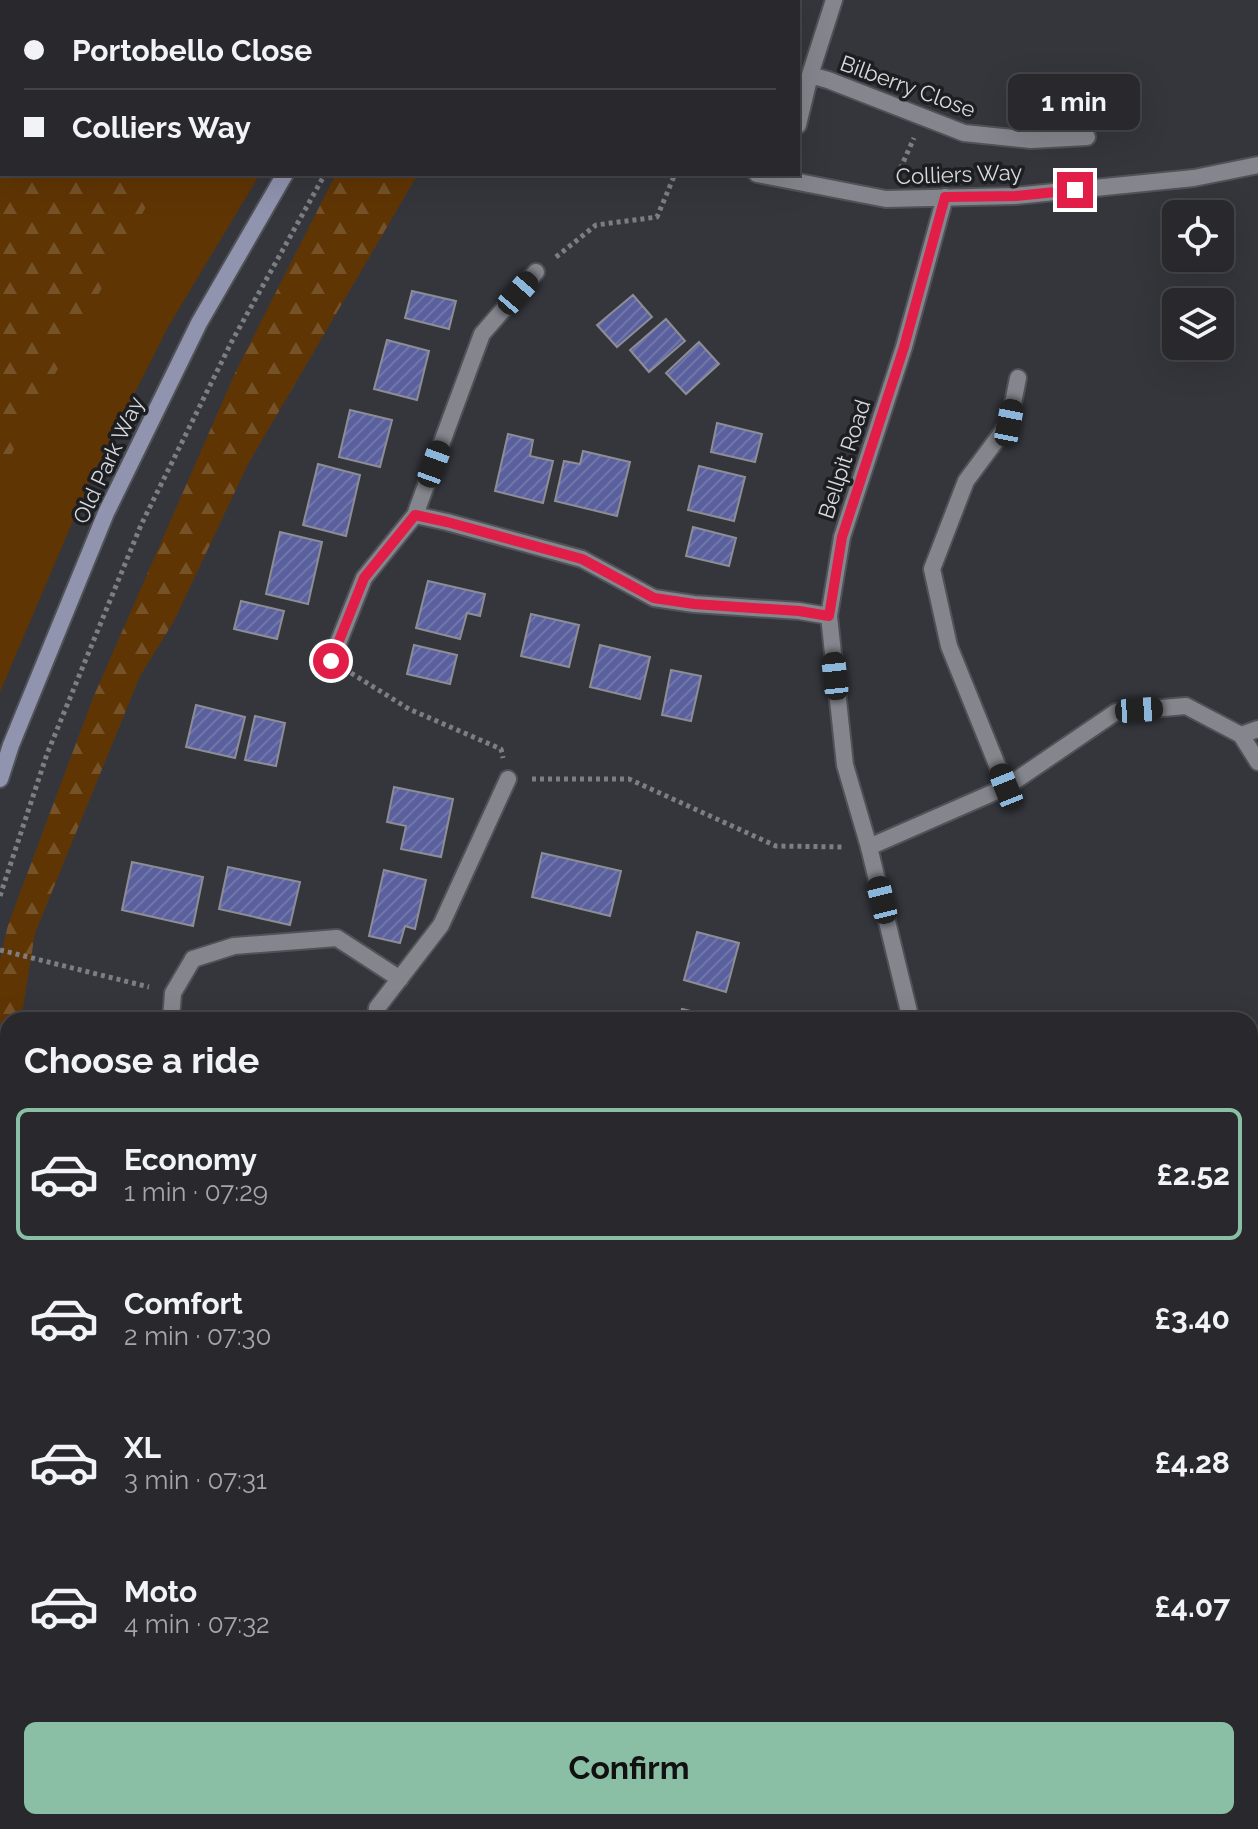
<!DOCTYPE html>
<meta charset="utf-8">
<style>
:root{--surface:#28282d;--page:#343439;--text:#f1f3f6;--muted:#a5a6aa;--line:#444449;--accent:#8abfa5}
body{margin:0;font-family:Raleway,sans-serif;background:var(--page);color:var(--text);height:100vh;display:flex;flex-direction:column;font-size:30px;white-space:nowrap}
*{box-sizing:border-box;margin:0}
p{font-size:26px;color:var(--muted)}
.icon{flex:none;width:44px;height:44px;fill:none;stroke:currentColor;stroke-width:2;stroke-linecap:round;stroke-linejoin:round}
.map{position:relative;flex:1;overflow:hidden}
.sheet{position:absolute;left:0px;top:1012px;width:1258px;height:818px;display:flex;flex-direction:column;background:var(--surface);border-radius:24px 24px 0 0;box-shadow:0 8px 32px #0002,0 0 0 2px var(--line)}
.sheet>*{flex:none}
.banner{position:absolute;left:0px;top:0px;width:800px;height:176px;box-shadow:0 8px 32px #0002,0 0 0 2px var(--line);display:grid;align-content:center;height:176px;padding:0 24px;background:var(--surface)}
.fabs{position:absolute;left:1162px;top:200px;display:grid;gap:16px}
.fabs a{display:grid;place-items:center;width:72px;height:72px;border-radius:12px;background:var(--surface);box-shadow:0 8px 32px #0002,0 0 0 2px var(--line);font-size:40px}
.end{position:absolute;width:36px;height:36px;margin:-18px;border:10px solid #e11d48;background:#fff;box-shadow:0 0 0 4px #fff}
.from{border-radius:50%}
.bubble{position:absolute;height:56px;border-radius:12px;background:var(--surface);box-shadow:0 8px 32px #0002,0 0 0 2px var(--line);font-size:26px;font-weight:700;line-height:56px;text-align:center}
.car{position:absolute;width:24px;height:48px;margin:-24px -12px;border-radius:10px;box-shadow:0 0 6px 2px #0007;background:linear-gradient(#222 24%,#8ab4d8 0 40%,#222 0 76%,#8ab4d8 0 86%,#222 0)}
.banner b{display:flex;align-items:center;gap:28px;height:76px;font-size:30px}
.banner b+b{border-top:2px solid var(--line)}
.banner i{width:20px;height:20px;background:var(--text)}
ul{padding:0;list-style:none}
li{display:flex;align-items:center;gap:24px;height:132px;margin:0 16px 12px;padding:0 8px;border:4px solid transparent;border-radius:12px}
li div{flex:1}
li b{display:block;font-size:30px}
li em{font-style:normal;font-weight:700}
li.active{border-color:var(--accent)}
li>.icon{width:72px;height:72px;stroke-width:1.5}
h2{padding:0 24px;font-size:36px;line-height:96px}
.action{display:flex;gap:16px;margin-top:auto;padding:16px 24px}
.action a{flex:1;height:92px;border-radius:12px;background:var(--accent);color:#111;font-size:32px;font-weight:700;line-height:92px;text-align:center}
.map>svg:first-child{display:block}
.green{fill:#603504}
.forest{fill:url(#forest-firs)}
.park{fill:url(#park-tufts)}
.building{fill:url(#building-hatch);stroke:#8d8e95;stroke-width:2}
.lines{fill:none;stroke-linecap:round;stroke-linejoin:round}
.service-casing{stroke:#515257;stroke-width:20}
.minor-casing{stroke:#515257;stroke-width:20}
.tertiary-casing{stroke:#515257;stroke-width:20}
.secondary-casing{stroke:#515257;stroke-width:20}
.path{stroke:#7d7e83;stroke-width:5;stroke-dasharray:4 4;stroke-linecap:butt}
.service{stroke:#85868d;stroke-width:16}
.minor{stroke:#85868d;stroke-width:16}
.tertiary{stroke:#85868d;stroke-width:16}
.secondary{stroke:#9094af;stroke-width:16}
.route{stroke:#e11d48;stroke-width:10}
.labels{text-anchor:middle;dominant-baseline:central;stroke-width:7;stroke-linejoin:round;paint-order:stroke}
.street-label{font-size:22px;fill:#d8d9dc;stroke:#1d1e21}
</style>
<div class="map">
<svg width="1258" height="1829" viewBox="0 0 1258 1829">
<defs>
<pattern id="forest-firs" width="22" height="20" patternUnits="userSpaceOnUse" patternTransform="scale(2)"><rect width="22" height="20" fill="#603504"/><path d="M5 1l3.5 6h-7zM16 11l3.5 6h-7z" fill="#765228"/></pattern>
<pattern id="park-tufts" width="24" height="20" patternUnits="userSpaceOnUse" patternTransform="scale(2)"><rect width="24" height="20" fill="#603504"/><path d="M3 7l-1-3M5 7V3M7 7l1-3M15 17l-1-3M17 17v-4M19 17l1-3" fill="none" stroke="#765228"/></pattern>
<pattern id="building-hatch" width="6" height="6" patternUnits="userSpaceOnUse" patternTransform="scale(2)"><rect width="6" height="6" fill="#5a609d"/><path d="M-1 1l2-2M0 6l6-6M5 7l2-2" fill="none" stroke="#7176aa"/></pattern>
</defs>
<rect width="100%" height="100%" fill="#35363c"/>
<path class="green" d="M0 0H348L351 2H2V174H260L168 327 87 488 0 692Z"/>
<path class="forest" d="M2 68V174H164L0 475V71Z
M336 174H418L248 464 174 621 140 676 35 933 21 1020H8V1579L0 1573V960L8 925 93 698 236 371Z"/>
<path class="park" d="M1250 1220 1258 1224V1408L1250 1400Z"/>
<path class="building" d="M412 291 456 301 449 329 405 318Z
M633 295 652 317 617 347 597 325Z
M666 319 685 341 649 372 630 350Z
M387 340 429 351 417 400 374 389Z
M699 342 719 364 686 394 666 373Z
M350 410 392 420 380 467 339 457Z
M717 423 762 434 755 462 711 452Z
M508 434 533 440 530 456 553 461 543 503 495 491Z
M583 451 630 462 617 516 555 501 564 461 580 464Z
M318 464 360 475 346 536 303 525Z
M699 466 745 477 734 521 688 510Z
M693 527 736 538 729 566 686 556Z
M280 532 322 542 308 604 266 594Z
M428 581 485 594 480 616 467 613 460 639 416 628Z
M241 601 284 611 277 639 234 629Z
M531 614 579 625 569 667 521 656Z
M414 645 457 655 450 684 407 674Z
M600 645 650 657 640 699 590 687Z
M671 670 701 676 691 721 662 715Z
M196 705 245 717 235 758 186 747Z
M255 716 285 723 276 766 245 760Z
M394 787 453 799 441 857 401 849 406 826 387 822Z
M542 853 621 871 610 916 532 897Z
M132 862 203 877 193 926 122 910Z
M228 867 300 882 290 925 219 909Z
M384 870 426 880 415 929 405 926 400 943 369 936Z
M697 932 739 943 726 992 684 980Z
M682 1009 725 1019V1020H680Z
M467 1015 490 1018V1020H466Z
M485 1822H545L558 1827V1829H496L484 1824Z
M927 1822H989L982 1829H934Z
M1037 1822H1064L1058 1829H1044Z
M1163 1822H1192L1199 1829H1157Z"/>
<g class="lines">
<g class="service-casing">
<path id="service" d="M1241 735 1258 729
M171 1020 173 993 193 959"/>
</g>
<g class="minor-casing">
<path id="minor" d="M810 75 828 80 964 133 1031 140 1087 137
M798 125 810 75 834 0
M536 272 482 334 415 515 447 522 582 559 654 598 694 604 799 611 829 616
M331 661 364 578 415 515
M1006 787 949 646 932 569 966 481 1009 423 1018 378
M869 847 1006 787 1116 712 1186 706 1241 735 1258 762
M193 959 234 946 337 938 400 979
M376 1020 377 1008 441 925 508 779
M1250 1774 1258 1782
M412 1822 427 1829
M107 1829 146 1822
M349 1829 350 1822
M868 1829 871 1822"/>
</g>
<g class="tertiary-casing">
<path id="tertiary" d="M436 0 439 2
M757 174 886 199 1015 196 1194 178 1258 165
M911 1020 869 847 845 765 829 616 842 537 904 347 945 197
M0 1667 8 1671
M0 1743 8 1740"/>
</g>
<g class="secondary-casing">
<path id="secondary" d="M395 2 396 0
M0 779 11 745 106 513 199 323 285 174"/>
</g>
<path class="path" d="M897 176 914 138
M556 257 596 225 657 217 675 174
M351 673 409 709 501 749 503 758
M532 779H629L776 846 844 847
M0 896 47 754 141 525 232 341 325 174
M0 950 149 987
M1250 1302 1258 1307"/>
<use href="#service" class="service"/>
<use href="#minor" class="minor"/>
<use href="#tertiary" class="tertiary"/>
<use href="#secondary" class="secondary"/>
</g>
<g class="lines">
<path class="route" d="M331 661 364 578 415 515 447 522 582 559 654 598 694 604 799 611 829 616 842 537 904 347 945 197 1015 196 1075 190"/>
</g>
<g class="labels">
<g class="street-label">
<text transform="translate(908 86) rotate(20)">Bilberry Close</text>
<text transform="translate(959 174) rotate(-2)">Colliers Way</text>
<text transform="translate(844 459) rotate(-72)">Bellpit Road</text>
<text transform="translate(108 460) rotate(-65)">Old Park Way</text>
</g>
</g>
</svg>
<div class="fabs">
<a><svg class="icon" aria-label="locate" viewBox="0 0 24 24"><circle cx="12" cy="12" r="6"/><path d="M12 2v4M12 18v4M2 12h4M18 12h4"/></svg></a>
<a><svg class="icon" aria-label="layers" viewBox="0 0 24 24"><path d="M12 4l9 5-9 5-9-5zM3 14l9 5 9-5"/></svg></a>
</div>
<i class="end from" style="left:331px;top:661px"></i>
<i class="end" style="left:1075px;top:190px"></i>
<div class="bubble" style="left:1008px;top:74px;width:132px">1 min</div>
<i class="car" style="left:518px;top:293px;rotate:41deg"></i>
<i class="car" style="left:1009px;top:423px;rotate:11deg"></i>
<i class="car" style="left:434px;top:464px;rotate:20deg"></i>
<i class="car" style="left:835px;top:676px;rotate:354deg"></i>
<i class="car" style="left:1139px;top:710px;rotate:86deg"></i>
<i class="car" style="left:1006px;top:787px;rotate:338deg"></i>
<i class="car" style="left:882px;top:900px;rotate:346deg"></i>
<div class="banner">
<b><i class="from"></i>Portobello Close</b>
<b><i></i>Colliers Way</b>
</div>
<section class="sheet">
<h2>Choose a ride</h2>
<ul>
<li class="active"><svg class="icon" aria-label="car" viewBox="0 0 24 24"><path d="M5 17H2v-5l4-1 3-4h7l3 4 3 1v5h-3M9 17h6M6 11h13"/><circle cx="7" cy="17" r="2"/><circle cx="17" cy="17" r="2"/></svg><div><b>Economy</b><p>1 min · 07:29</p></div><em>£2.52</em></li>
<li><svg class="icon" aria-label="car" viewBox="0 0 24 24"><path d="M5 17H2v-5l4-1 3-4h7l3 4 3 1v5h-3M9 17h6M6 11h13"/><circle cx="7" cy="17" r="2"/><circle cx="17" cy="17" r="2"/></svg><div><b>Comfort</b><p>2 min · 07:30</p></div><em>£3.40</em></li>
<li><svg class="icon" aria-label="car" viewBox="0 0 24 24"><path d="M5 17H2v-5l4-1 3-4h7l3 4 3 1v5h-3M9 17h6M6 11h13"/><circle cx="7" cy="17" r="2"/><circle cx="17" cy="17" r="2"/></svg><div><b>XL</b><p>3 min · 07:31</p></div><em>£4.28</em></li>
<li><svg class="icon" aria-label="car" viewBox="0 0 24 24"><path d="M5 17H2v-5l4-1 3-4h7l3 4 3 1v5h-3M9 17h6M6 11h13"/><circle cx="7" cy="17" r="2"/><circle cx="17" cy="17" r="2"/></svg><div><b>Moto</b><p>4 min · 07:32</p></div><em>£4.07</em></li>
</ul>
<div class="action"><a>Confirm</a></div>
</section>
</div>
